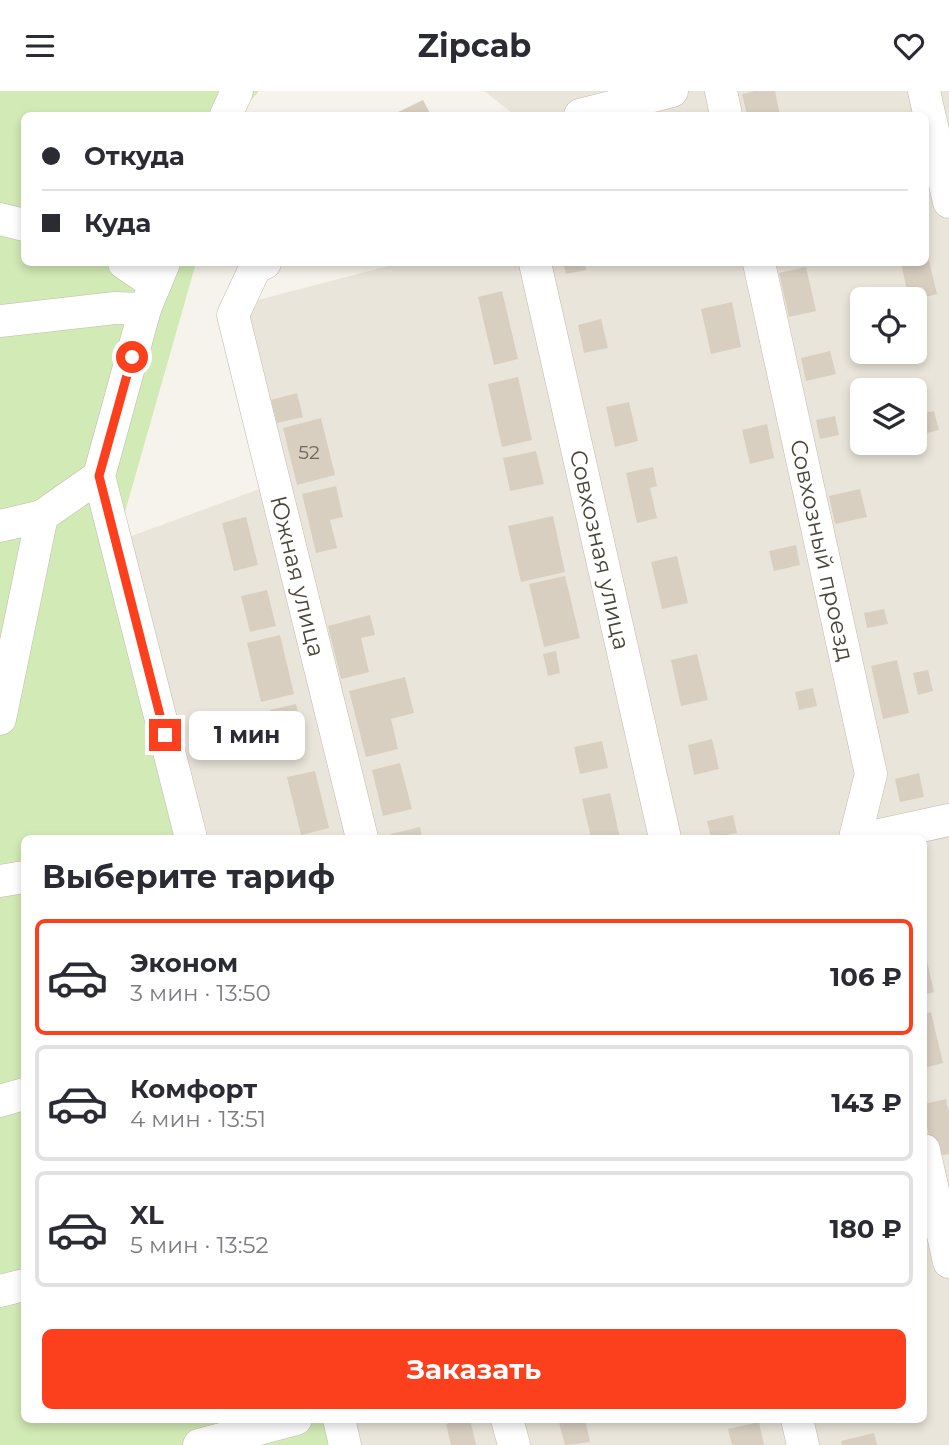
<!DOCTYPE html>
<html lang="ru">
<meta charset="utf-8">
<style>
:root{--surface:#fff;--page:#f7f7f7;--text:#2b2b33;--muted:#7c7c81;--line:#e1e1e2;--accent:#fc3f1d}
body{margin:0;font-family:Montserrat,sans-serif;background:var(--page);color:var(--text);height:100vh;display:flex;flex-direction:column;font-size:26px;white-space:nowrap}
*{box-sizing:border-box;margin:0}
p{font-size:23px;color:var(--muted)}
.icon{flex:none;width:38px;height:38px;fill:none;stroke:currentColor;stroke-width:2;stroke-linecap:round;stroke-linejoin:round}
.map{position:relative;flex:1;overflow:hidden}
.side{position:absolute;left:21px;top:744px;width:906px;height:588px;display:flex;flex-direction:column;background:var(--surface);border-radius:10px;box-shadow:0 4px 10px #0003}
.side>*{flex:none}
.guide{position:absolute;left:21px;top:21px;width:908px;height:154px;border-radius:10px;box-shadow:0 4px 10px #0003;display:grid;align-content:center;height:154px;padding:0 21px;background:var(--surface)}
.buttons{position:absolute;left:850px;top:196px;display:grid;gap:14px}
.buttons a{display:grid;place-items:center;width:77px;height:77px;border-radius:10px;background:var(--surface);box-shadow:0 4px 10px #0003;font-size:35px}
.end{position:absolute;width:32px;height:32px;margin:-16px;border:9px solid #fc3f1d;background:#fff;box-shadow:0 0 0 4px #fff}
.from{border-radius:50%}
.bubble{position:absolute;height:49px;border-radius:10px;background:var(--surface);box-shadow:0 4px 10px #0003;font-size:23px;font-weight:700;line-height:49px;text-align:center}
.guide b{display:flex;align-items:center;gap:24px;height:66px;font-size:26px}
.guide b+b{border-top:2px solid var(--line)}
.guide i{width:18px;height:18px;background:var(--text)}
ul{padding:0;list-style:none}
li{display:flex;align-items:center;gap:21px;height:116px;margin:0 14px 10px;padding:0 7px;border:4px solid var(--line);border-radius:10px}
li div{flex:1}
li b{display:block;font-size:26px}
li em{font-style:normal;font-weight:700}
li.selected{border-color:var(--accent)}
li>.icon{width:63px;height:63px;stroke-width:1.5}
h2{padding:0 21px;font-size:32px;line-height:84px}
.button{display:flex;gap:14px;margin-top:auto;padding:14px 21px}
.button a{flex:1;height:80px;border-radius:10px;background:var(--accent);color:#fff;font-size:28px;font-weight:700;line-height:80px;text-align:center}
header{display:flex;justify-content:space-between;align-items:center;height:91px;padding:0 21px;background:var(--surface);font-size:32px;font-weight:700}
.map>svg:first-child{display:block}
.residential{fill:#eae5da;fill-rule:evenodd}
.green{fill:#d2eab5}
.building{fill:#d8cfc1}
.lines{fill:none;stroke-linecap:round;stroke-linejoin:round}
.minor-casing{stroke:#c2bbae;stroke-width:33}
.minor{stroke:#fff;stroke-width:32}
.route{stroke:#fc3f1d;stroke-width:9}
.labels{text-anchor:middle;dominant-baseline:central;stroke-width:7;stroke-linejoin:round;paint-order:stroke}
.number-label{font-size:19px;fill:#6e675b}
.street-label{font-size:23px;fill:#4b4439;stroke:#fff}
</style>
<header><svg class="icon" aria-label="menu" viewBox="0 0 24 24"><path d="M4 6h16M4 12h16M4 18h16"/></svg>Zipcab<svg class="icon" aria-label="heart" viewBox="0 0 24 24"><path d="M12 20l-8-8c-3-5 5-10 8-4 3-6 11-1 8 4z"/></svg></header>
<div class="map">
<svg width="949" height="1354" viewBox="0 0 949 1354">
<rect width="100%" height="100%" fill="#f6f3ec"/>
<path class="residential" d="M484 0H949V1354H352L346 1328H924V747H203L129 446 284 389 246 212 400 172H926V24H515ZM863 208H915V261H863ZM863 299H915V352H863Z"/>
<path class="green" d="M0 0H259L238 24H24V172H196L119 442 195 747H24V1328H340L346 1354H0Z"/>
<path class="building" d="M755 0H775L780 24H747L742 3Z
M423 9 431 24H392Z
M926 157 937 203 925 206 923 196 907 200 901 172H926Z
M563 172H585L586 179 566 183Z
M806 176 816 220 789 226 779 182Z
M502 200 518 268 494 274 478 206Z
M732 211 741 256 711 263 701 218Z
M601 228 608 257 584 262 578 234Z
M830 260 836 283 806 290 801 267Z
M518 286 532 349 502 356 488 293Z
M297 302 303 326 277 332 271 309Z
M629 311 638 350 615 356 606 316Z
M934 320 939 339 923 343 918 323Z
M835 325 839 344 820 348 816 329Z
M321 327 335 384 297 394 283 337Z
M767 333 774 367 750 373 742 339Z
M536 360 544 393 510 400 503 367Z
M653 376 657 395 650 397 657 427 637 432 626 382Z
M336 395 343 426 330 429 337 457 316 462 302 403Z
M860 398 867 426 835 433 829 405Z
M553 425 565 481 521 491 508 435Z
M246 426 258 474 234 480 222 432Z
M796 454 800 474 774 480 769 460Z
M677 465 688 512 662 518 651 471Z
M565 485 580 547 544 556 529 493Z
M267 499 276 535 250 541 241 505Z
M884 518 888 533 867 537 864 522Z
M370 524 375 544 361 547 369 581 341 588 328 535Z
M280 544 294 603 261 611 247 552Z
M556 560 560 582 548 585 543 563Z
M697 563 708 609 681 615 671 569Z
M897 569 909 622 883 628 871 575Z
M928 579 933 600 918 604 913 582Z
M405 586 414 622 391 628 398 658 366 666 349 600Z
M813 597 817 615 799 619 795 601Z
M296 613 305 649 279 655 270 619Z
M712 648 719 678 694 684 688 654Z
M602 650 608 677 580 683 574 656Z
M400 672 412 718 383 725 372 679Z
M315 680 329 737 301 744 287 686Z
M919 682 924 706 900 711 895 688Z
M610 702 620 747H591L582 708Z
M733 724 737 742 711 747 707 730Z
M420 736 422 747H392L391 743Z
M924 870H927L934 901 924 904Z
M931 921 943 972 924 977V923Z
M946 1008 949 1021V1063L934 1066 924 1024V1013Z
M465 1328H470L476 1354H451L446 1333Z
M558 1328H585L590 1351 565 1354Z
M759 1331 764 1354H732L728 1338Z
M874 1342 877 1354H842L841 1350Z"/>
<g class="lines">
<g class="minor-casing">
<g id="minor">
<path d="M721 0 726 24"/>
<path d="M924 0 949 111"/>
<path d="M226 24 237 0"/>
<path d="M580 24 672 0"/>
<path d="M0 128 24 134"/>
<path d="M124 172 155 193"/>
<path id="s1" d="M265 172 255 177 233 224 362 747"/>
<path id="s2" d="M535 172 665 747"/>
<path id="s3" d="M759 172 871 683 855 747"/>
<path d="M145 218 99 385 191 747"/>
<path d="M0 230 115 217 145 218 164 172"/>
<path d="M0 435 42 425"/>
<path d="M0 628 42 425 99 385"/>
<path d="M866 747 949 729"/>
<path d="M0 790 24 786"/>
<path d="M0 1010 24 1003"/>
<path d="M924 1059 949 1171"/>
<path d="M0 1200 24 1194"/>
<path d="M339 1328 345 1354"/>
<path d="M507 1328 514 1354"/>
<path d="M797 1328 803 1354"/>
<path d="M199 1354 296 1328"/>
</g>
</g>
<use href="#minor" class="minor"/>
</g>
<g class="lines">
<path class="route" d="M132 266 99 385 165 644"/>
</g>
<g class="labels">
<g class="number-label">
<text x="309" y="361">52</text>
</g>
<g class="street-label">
<text stroke="none"><textPath href="#s2" startOffset="294">Совхозная улица</textPath></text>
<text stroke="none"><textPath href="#s3" startOffset="294">Совхозный проезд</textPath></text>
<text stroke="none"><textPath href="#s1" startOffset="332">Южная улица</textPath></text>
</g>
</g>
</svg>
<div class="buttons">
<a><svg class="icon" aria-label="locate" viewBox="0 0 24 24"><circle cx="12" cy="12" r="6"/><path d="M12 2v4M12 18v4M2 12h4M18 12h4"/></svg></a>
<a><svg class="icon" aria-label="layers" viewBox="0 0 24 24"><path d="M12 4l9 5-9 5-9-5zM3 14l9 5 9-5"/></svg></a>
</div>
<i class="end from" style="left:132px;top:266px"></i>
<i class="end" style="left:165px;top:644px"></i>
<div class="bubble" style="left:189px;top:620px;width:116px">1 мин</div>
<div class="guide">
<b><i class="from"></i>Откуда</b>
<b><i></i>Куда</b>
</div>
<section class="side">
<h2>Выберите тариф</h2>
<ul>
<li class="selected"><svg class="icon" aria-label="car" viewBox="0 0 24 24"><path d="M5 17H2v-5l4-1 3-4h7l3 4 3 1v5h-3M9 17h6M6 11h13"/><circle cx="7" cy="17" r="2"/><circle cx="17" cy="17" r="2"/></svg><div><b>Эконом</b><p>3 мин · 13:50</p></div><em>106 ₽</em></li>
<li><svg class="icon" aria-label="car" viewBox="0 0 24 24"><path d="M5 17H2v-5l4-1 3-4h7l3 4 3 1v5h-3M9 17h6M6 11h13"/><circle cx="7" cy="17" r="2"/><circle cx="17" cy="17" r="2"/></svg><div><b>Комфорт</b><p>4 мин · 13:51</p></div><em>143 ₽</em></li>
<li><svg class="icon" aria-label="car" viewBox="0 0 24 24"><path d="M5 17H2v-5l4-1 3-4h7l3 4 3 1v5h-3M9 17h6M6 11h13"/><circle cx="7" cy="17" r="2"/><circle cx="17" cy="17" r="2"/></svg><div><b>XL</b><p>5 мин · 13:52</p></div><em>180 ₽</em></li>
</ul>
<div class="button"><a>Заказать</a></div>
</section>
</div>
